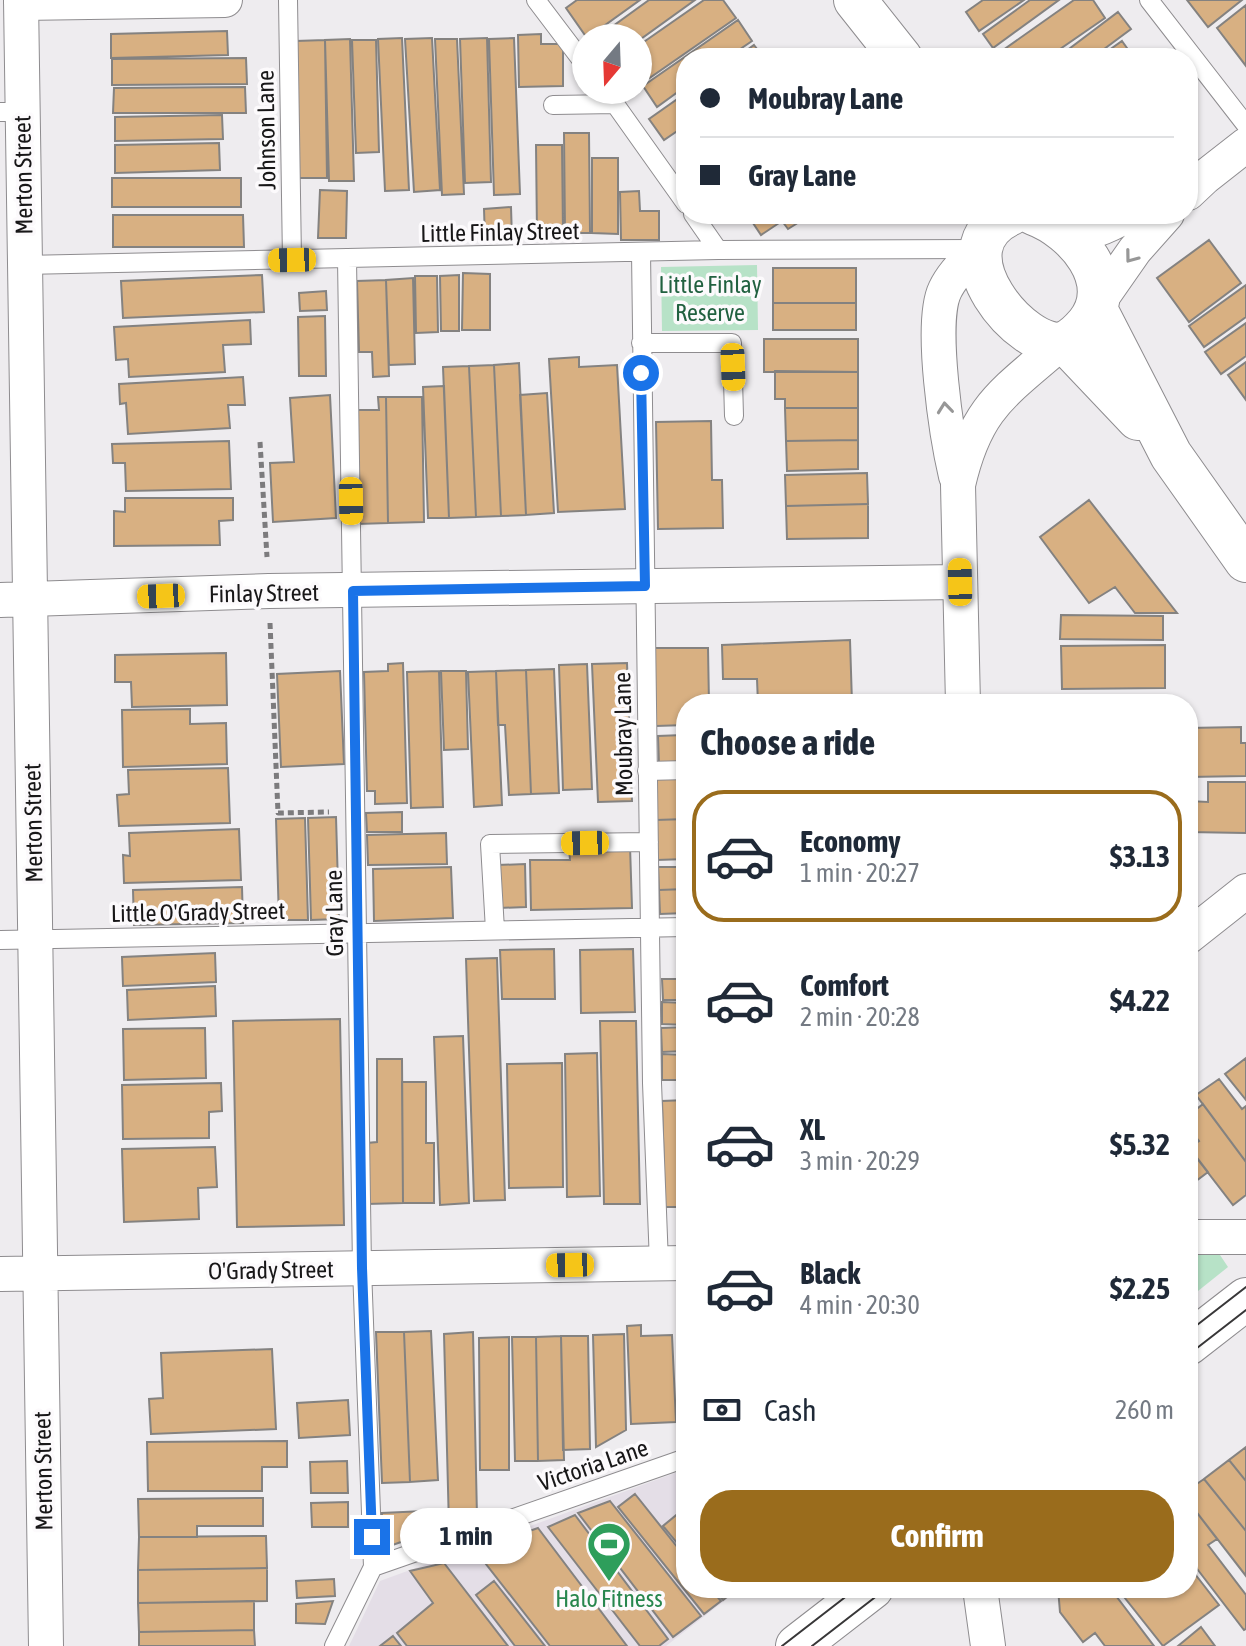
<!DOCTYPE html>
<meta charset="utf-8">
<style>
:root{--surface:#fff;--page:#f6f6f7;--text:#1f2937;--muted:#747a83;--line:#e0e1e3;--accent:#9a6c1c}
body{margin:0;font-family:"Asap Condensed",sans-serif;background:var(--page);color:var(--text);height:100vh;display:flex;flex-direction:column;font-size:30px;white-space:nowrap}
*{box-sizing:border-box;margin:0}
p{font-size:26px;color:var(--muted)}
.icon{flex:none;width:44px;height:44px;fill:none;stroke:currentColor;stroke-width:2;stroke-linecap:round;stroke-linejoin:round}
.map{position:relative;flex:1;overflow:hidden}
.details{position:absolute;left:676px;top:694px;width:522px;height:904px;display:flex;flex-direction:column;background:var(--surface);border-radius:32px;box-shadow:0 2px 6px #0004}
.details>*{flex:none}
.top-card{position:absolute;left:676px;top:48px;width:522px;height:176px;border-radius:32px;box-shadow:0 2px 6px #0004;display:grid;align-content:center;height:176px;padding:0 24px;background:var(--surface)}
.needle{width:52px;rotate:199deg}
.buttons{position:absolute;left:572px;top:24px;display:grid;gap:16px}
.buttons a{display:grid;place-items:center;width:80px;height:80px;border-radius:50%;background:var(--surface);box-shadow:0 2px 6px #0004;font-size:40px}
.end{position:absolute;width:36px;height:36px;margin:-18px;border:10px solid #1a73e8;background:#fff;box-shadow:0 0 0 4px #fff}
.from{border-radius:50%}
.bubble{position:absolute;height:56px;border-radius:28px;background:var(--surface);box-shadow:0 2px 6px #0004;font-size:26px;font-weight:700;line-height:56px;text-align:center}
.car{position:absolute;width:24px;height:48px;margin:-24px -12px;border-radius:10px;box-shadow:0 0 6px 2px #0007;background:linear-gradient(#f5c518 24%,#345 0 40%,#f5c518 0 76%,#345 0 86%,#f5c518 0)}
.top-card b{display:flex;align-items:center;gap:28px;height:76px;font-size:30px}
.top-card b+b{border-top:2px solid var(--line)}
.top-card i{width:20px;height:20px;background:var(--text)}
ul{padding:0;list-style:none}
li{display:flex;align-items:center;gap:24px;height:132px;margin:0 16px 12px;padding:0 8px;border:4px solid transparent;border-radius:32px}
li div{flex:1}
li b{display:block;font-size:30px}
li em{font-style:normal;font-weight:700}
li.current{border-color:var(--accent)}
li>.icon{width:72px;height:72px;stroke-width:1.5}
h2{padding:0 24px;font-size:36px;line-height:96px}
.pay{display:flex;align-items:center;gap:20px;height:88px;padding:0 24px;font-size:30px}
.pay p{margin-inline-start:auto}
.cta{display:flex;gap:16px;margin-top:auto;padding:16px 24px}
.cta a{flex:1;height:92px;border-radius:32px;background:var(--accent);color:#fff;font-size:32px;font-weight:700;line-height:92px;text-align:center}
.map>svg:first-child{display:block}
.built{fill:#e4dee7}
.green{fill:#b7e2c7}
.building{fill:#d8b082;stroke:#848280;stroke-width:2}
.lines{fill:none;stroke-linecap:round;stroke-linejoin:round}
.service-casing{stroke:#8e8c8f;stroke-width:20}
.minor-casing{stroke:#8e8c8f;stroke-width:36}
.tertiary-casing{stroke:#8e8c8f;stroke-width:44}
.path{stroke:#7c7b7d;stroke-width:5;stroke-dasharray:6 4;stroke-linecap:butt}
.service{stroke:#fff;stroke-width:18}
.minor{stroke:#fff;stroke-width:34}
.tertiary{stroke:#fff;stroke-width:42}
.tram{stroke:#383738;stroke-width:2}
.oneway{stroke:#979797}
.route{stroke:#1a73e8;stroke-width:10}
.labels{text-anchor:middle;dominant-baseline:central;stroke-width:7;stroke-linejoin:round;paint-order:stroke}
.street-label{font-size:24px;fill:#181718;stroke:#fcfafc}
.park-label{font-size:24px;fill:#216140;stroke:#fcfafc}
.leisure-label{font-size:24px;fill:#27864d;stroke:#fcfafc}
</style>
<div class="map">
<svg width="1246" height="1646" viewBox="0 0 1246 1646">
<rect width="100%" height="100%" fill="#eeecef"/>
<path class="built" d="M686 1469V1588H741L666 1646H349L380 1581Z"/>
<path class="green" d="M757 265 758 330 662 331 661 267Z
M1188 1252 1220 1255 1228 1267 1188 1299Z"/>
<path class="building" d="M577 0H640L587 38 566 8Z
M649 0H695L638 41V38H605L602 34Z
M704 0H723L736 18 638 86V46Z
M983 0H1024L979 31 966 12Z
M1030 0H1059L993 48 983 34Z
M1074 0H1093L1105 18 1047 58H998L996 55Z
M1187 0H1242L1208 27Z
M1246 5V66L1217 28Z
M1118 12 1131 29 1092 58H1057Z
M738 20 752 41 727 58H686V86L657 107 643 86Z
M227 31 228 55 111 58V34Z
M541 34V44H563V86L519 87 518 35Z
M402 38 409 190 385 191 378 39Z
M432 38 440 190 414 192 405 39Z
M487 38 491 182 465 183 460 39Z
M514 38 520 194 494 195 489 39Z
M350 39 354 181H329L325 40Z
M435 39H457L464 194 442 195Z
M325 40 327 178H299L296 41Z
M352 40H376L379 152 356 153Z
M1122 41 1134 58H1098Z
M754 45 764 58H736Z
M246 58 247 84 112 85V59Z
M245 87 246 113H113L114 88Z
M686 93V125L664 140 649 119Z
M222 115 223 139 115 141V117Z
M564 133H589L590 233H565Z
M219 143 220 170 115 173V145Z
M536 145H562L563 233H537Z
M592 158H618V234L592 233Z
M112 178H241V207H112Z
M320 190 347 191 346 238H318Z
M639 191 640 211H659V240H621L620 192Z
M511 207 512 239 485 240 484 209Z
M747 214H812L788 229 782 221 761 235Z
M113 215H243L244 247H113Z
M1209 240 1241 283 1189 322 1157 278Z
M773 268H856V303H773Z
M463 273 490 274V330H462Z
M262 275 264 312 123 318 121 281Z
M459 275V331H441L440 276Z
M415 276H437L438 332 416 333Z
M413 278 415 364 389 365 386 280Z
M386 280 389 376 373 377 372 352H359L357 281Z
M1246 285V317L1204 347 1189 326Z
M326 291 327 310 300 311 299 293Z
M773 303H856V330H773Z
M325 316 326 376H299L298 317Z
M250 320 251 344 223 345 225 372 129 377 128 359 116 360 114 327Z
M1246 323V356L1221 374 1205 352Z
M764 339H858V372H764Z
M579 357V367L617 365 625 509 558 512 549 359Z
M1246 362V400L1228 375Z
M519 363 526 515 501 516 494 365Z
M494 365 501 516 476 517 469 366Z
M469 366 476 517 449 518 443 367Z
M775 371 858 372V408H785V399H775Z
M243 377 245 405H228L230 428 128 434 126 403 120 404 119 384Z
M444 386 449 518H428L423 387Z
M547 393 554 513 526 515 520 395Z
M330 395 336 518 273 522 270 463 294 462 290 398Z
M378 397H386L388 523 357 524 355 410H379Z
M386 397H422L424 522 388 523Z
M785 408H858V440L786 441Z
M711 421 712 480H722L723 528 658 529 656 422Z
M858 440V469L787 471 786 441Z
M229 441 231 489 126 491 125 463H113L112 444Z
M867 473 868 504 786 506 785 475Z
M125 498H233V520L219 521 220 545 114 546V511L125 512Z
M1089 500 1177 613H1135L1115 587 1089 603 1040 537Z
M868 504V538L787 539 786 506Z
M1061 615 1163 616V640L1060 639Z
M850 640 852 703 758 704 757 679H723L722 645Z
M1165 645V688L1062 689 1061 646Z
M654 648H708L709 704H686V725L656 726Z
M226 653 227 705 132 707 131 682H115V655Z
M403 663 407 803 375 804V791H367L364 672 388 671V664Z
M627 663 632 801 598 802 592 664Z
M587 664 592 789 563 790 559 665Z
M554 669 559 793 531 794 526 670Z
M526 670 531 794 509 795 505 725H498L496 671Z
M340 671 344 764 281 767 277 674Z
M439 671 443 807 411 808 407 672Z
M441 671H466L468 749 444 750Z
M496 671 502 805 474 807 468 672Z
M1170 699V704H1060V701Z
M190 709V724L226 723 227 764 123 767 122 710Z
M1241 727V743H1246V776L1188 777V728Z
M683 735 684 763 659 764 658 736Z
M228 768 230 823 119 826 117 795 129 794 128 770Z
M686 777V819L656 820 654 778Z
M1208 782H1246V833L1188 832V801L1208 802Z
M402 812V832H367L366 813Z
M336 817 339 919 311 920 308 818Z
M305 818 308 920H279L276 819Z
M686 819V859L657 860 656 820Z
M239 829 241 880 124 883 123 855 130 856 129 833Z
M446 833 447 864 368 865 367 835Z
M630 846 632 908 531 910 530 860H570L569 848Z
M525 864 526 907 499 908 498 865Z
M451 867 453 918 374 921 373 869Z
M658 867H686V889L659 890Z
M242 887 243 923 134 925 133 890Z
M686 889V913L660 914 659 890Z
M554 949 555 999H502L500 950Z
M633 949 635 1012 581 1013 580 950Z
M215 953 216 982 123 986 122 957Z
M497 958 505 1200 474 1201 466 959Z
M662 979H686V1000H663Z
M215 986 216 1016 128 1020 127 990Z
M662 1002 686 1003V1025L662 1024Z
M340 1019 344 1225 237 1227 233 1021Z
M600 1021H636L640 1204H604Z
M686 1027V1051L662 1052 661 1028Z
M205 1028 206 1078 124 1080 123 1029Z
M463 1036 469 1203 440 1205 434 1037Z
M597 1053 600 1196 567 1197 565 1054Z
M662 1054 686 1055V1080H662Z
M1246 1058V1100L1225 1074Z
M377 1059H402L403 1203 367 1204V1143L377 1142Z
M562 1063 563 1187 509 1188 507 1064Z
M1219 1079 1242 1109 1246 1106V1162L1196 1095Z
M402 1082H426V1143H434V1203H403Z
M221 1083 222 1111 209 1112V1138L123 1139 122 1085Z
M686 1100V1207H665L662 1101Z
M1203 1104 1246 1162V1195L1233 1205 1189 1148 1199 1141 1188 1127V1116Z
M1188 1146 1208 1172 1188 1187Z
M215 1147 217 1187 198 1188 199 1219 124 1222 122 1149Z
M641 1325V1336L672 1335 676 1422 631 1424 627 1326Z
M431 1331 438 1480 410 1482 404 1332Z
M376 1332H404L410 1482 382 1483Z
M473 1332 477 1517 449 1527 444 1334Z
M624 1334 626 1430 596 1447 593 1335Z
M677 1334H686V1382H679Z
M561 1336 564 1460 538 1461 536 1337Z
M561 1336H588L590 1449 563 1450Z
M509 1337V1470H480L479 1338Z
M512 1337H536L538 1461H515Z
M272 1349 276 1429 151 1434 149 1399 163 1398 161 1353Z
M348 1400 350 1435 299 1438 297 1403Z
M287 1441V1467H262V1491H148L147 1442Z
M1246 1447V1481L1229 1460Z
M1229 1460 1246 1481V1531L1204 1479Z
M347 1461 348 1493H311L310 1462Z
M1204 1479 1246 1531V1576L1188 1501V1490Z
M635 1494 686 1558V1588H710L721 1601 704 1614 618 1507Z
M263 1498V1526H197V1537H139L138 1499Z
M610 1501 701 1616 673 1637 578 1513Z
M1188 1501 1217 1539 1208 1545 1246 1595V1629L1244 1630 1188 1557Z
M348 1502V1527H312L311 1503Z
M424 1511V1534L381 1549 382 1513Z
M680 1512 686 1519V1554L663 1526Z
M575 1515 668 1639 659 1646H640L548 1527Z
M538 1528 627 1646H550L475 1550Z
M266 1536 267 1568 138 1570 139 1537Z
M444 1563 508 1646H407L397 1633 433 1603 410 1571Z
M1188 1565 1219 1605 1163 1646 1117 1588H1188Z
M267 1568V1601L138 1603V1570Z
M334 1579 335 1596 297 1598 296 1581Z
M494 1581 545 1646H515L476 1595Z
M713 1588H738L723 1600Z
M1058 1588H1110L1154 1646H1105L1095 1633 1083 1642 1060 1612Z
M254 1601V1630L139 1632 138 1603Z
M333 1601 325 1624 296 1623V1604Z
M1201 1627 1215 1646H1178Z
M254 1630 255 1646H139V1632Z
M393 1636 401 1646H380Z"/>
<g class="lines">
<g class="service-casing">
<path id="service" d="M288 0 292 260
M536 0 586 66
M1149 0 1246 125
M605 90 686 204
M553 105 616 104
M0 112H22
M693 214 718 250
M641 252 652 1083 659 1263
M347 259 362 1268 373 1567
M24 265 718 250 977 249
M641 343H732L734 416
M647 771 686 770
M495 930 490 844 649 842
M0 940 686 927
M334 1646 373 1567 686 1458"/>
</g>
<g class="minor-casing">
<path id="minor" d="M21 0 46 1646
M21 3 225 0
M1188 193 1205 177 1246 145
M1062 227C1091 238 1104 227 1130 214
M1098 303 1135 250 1167 214
M956 476C947 438 929 323 945 290 953 273 968 260 980 246
M0 600 269 591 960 582
M963 704 958 485C976 406 1004 393 1061 343
M1188 937 1246 891
M1188 1237H1246
M0 1274 686 1263
M980 1588 988 1646"/>
</g>
<g class="tertiary-casing">
<path id="tertiary" d="M855 0 901 58
M1011 214C933 249 1025 353 1063 343 1072 340 1081 331 1087 324 1121 282 1075 229 1034 214
M1096 309 1171 455 1246 561
M1065 342 1138 419
M1188 1344 1246 1299
M797 1646 872 1588"/>
</g>
<path class="path" d="M260 442 267 557
M270 623 278 813 329 812"/>
<use href="#service" class="service"/>
<use href="#minor" class="minor"/>
<use href="#tertiary" class="tertiary"/>
<path class="tram" d="M1188 1332 1246 1287
M1188 1355 1246 1310
M782 1646 857 1588
M812 1646 887 1588"/>
</g>
<defs><path id="oneway-chevron" d="M-2-3.5L2.5 0L-2 3.5" fill="none" stroke-width="1.6" stroke-linecap="round" stroke-linejoin="round" transform="scale(2)"/></defs>
<g class="oneway">
<use href="#oneway-chevron" transform="translate(1131 257) rotate(127)"/>
<use href="#oneway-chevron" transform="translate(945 408) rotate(-96)"/>
</g>
<g class="lines">
<path class="route" d="M372 1537 362 1268 353 591 645 586 641 373"/>
</g>
<defs>
<g id="stadium-pin" transform="scale(2.3)"><path d="M0 17L-7.5 6A9.5 9.5 0 1 1 7.5 6Z" fill="#2e9e5b" stroke="#fcfafc"/><path d="M0-5a6.5 5 0 1 0 0 10a6.5 5 0 1 0 0-10ZM-3.5-1.8h7v3.6h-7Z" fill="#fff"/></g>
</defs>
<g fill-rule="evenodd">
<use href="#stadium-pin" x="609" y="1544"/>
</g>
<g class="labels">
<g class="street-label">
<text transform="translate(266 130) rotate(-91)">Johnson Lane</text>
<text transform="translate(23 175) rotate(-91)">Merton Street</text>
<text transform="translate(500 232) rotate(-1)">Little Finlay Street</text>
<text transform="translate(264 593) rotate(-1)">Finlay Street</text>
<text transform="translate(623 734) rotate(-91)">Moubray Lane</text>
<text transform="translate(33 823) rotate(-91)">Merton Street</text>
<text transform="translate(198 912) rotate(-1)">Little O'Grady Street</text>
<text transform="translate(334 913) rotate(-91)">Gray Lane</text>
<text transform="translate(271 1270) rotate(-1)">O'Grady Street</text>
<text transform="translate(593 1465) rotate(-19)">Victoria Lane</text>
<text transform="translate(43 1471) rotate(-91)">Merton Street</text>
</g>
<g class="park-label">
<text x="710" y="284">Little Finlay<tspan x="710" dy="28">Reserve</tspan></text>
</g>
<g class="leisure-label">
<text x="609" y="1598">Halo Fitness</text>
</g>
</g>
</svg>
<div class="buttons">
<a><svg class="needle" viewBox="-14 -14 28 28"><path d="M0-13l5 13h-10z" fill="#e53935"/><path d="M0 13l5-13h-10z" fill="#747a83"/></svg></a>
</div>
<i class="end from" style="left:641px;top:373px"></i>
<i class="end" style="left:372px;top:1537px"></i>
<div class="bubble" style="left:400px;top:1508px;width:132px">1 min</div>
<i class="car" style="left:292px;top:260px;rotate:269deg"></i>
<i class="car" style="left:733px;top:367px;rotate:178deg"></i>
<i class="car" style="left:351px;top:501px;rotate:179deg"></i>
<i class="car" style="left:960px;top:582px;rotate:359deg"></i>
<i class="car" style="left:161px;top:596px;rotate:268deg"></i>
<i class="car" style="left:585px;top:843px;rotate:269deg"></i>
<i class="car" style="left:570px;top:1265px;rotate:269deg"></i>
<div class="top-card">
<b><i class="from"></i>Moubray Lane</b>
<b><i></i>Gray Lane</b>
</div>
<section class="details">
<h2>Choose a ride</h2>
<ul>
<li class="current"><svg class="icon" aria-label="car" viewBox="0 0 24 24"><path d="M5 17H2v-5l4-1 3-4h7l3 4 3 1v5h-3M9 17h6M6 11h13"/><circle cx="7" cy="17" r="2"/><circle cx="17" cy="17" r="2"/></svg><div><b>Economy</b><p>1 min · 20:27</p></div><em>$3.13</em></li>
<li><svg class="icon" aria-label="car" viewBox="0 0 24 24"><path d="M5 17H2v-5l4-1 3-4h7l3 4 3 1v5h-3M9 17h6M6 11h13"/><circle cx="7" cy="17" r="2"/><circle cx="17" cy="17" r="2"/></svg><div><b>Comfort</b><p>2 min · 20:28</p></div><em>$4.22</em></li>
<li><svg class="icon" aria-label="car" viewBox="0 0 24 24"><path d="M5 17H2v-5l4-1 3-4h7l3 4 3 1v5h-3M9 17h6M6 11h13"/><circle cx="7" cy="17" r="2"/><circle cx="17" cy="17" r="2"/></svg><div><b>XL</b><p>3 min · 20:29</p></div><em>$5.32</em></li>
<li><svg class="icon" aria-label="car" viewBox="0 0 24 24"><path d="M5 17H2v-5l4-1 3-4h7l3 4 3 1v5h-3M9 17h6M6 11h13"/><circle cx="7" cy="17" r="2"/><circle cx="17" cy="17" r="2"/></svg><div><b>Black</b><p>4 min · 20:30</p></div><em>$2.25</em></li>
</ul>
<div class="pay"><svg class="icon" aria-label="cash" viewBox="0 0 24 24"><path d="M3 7h18v10H3z"/><circle cx="12" cy="12" r="2"/></svg>Cash<p>260 m</p></div>
<div class="cta"><a>Confirm</a></div>
</section>
</div>
